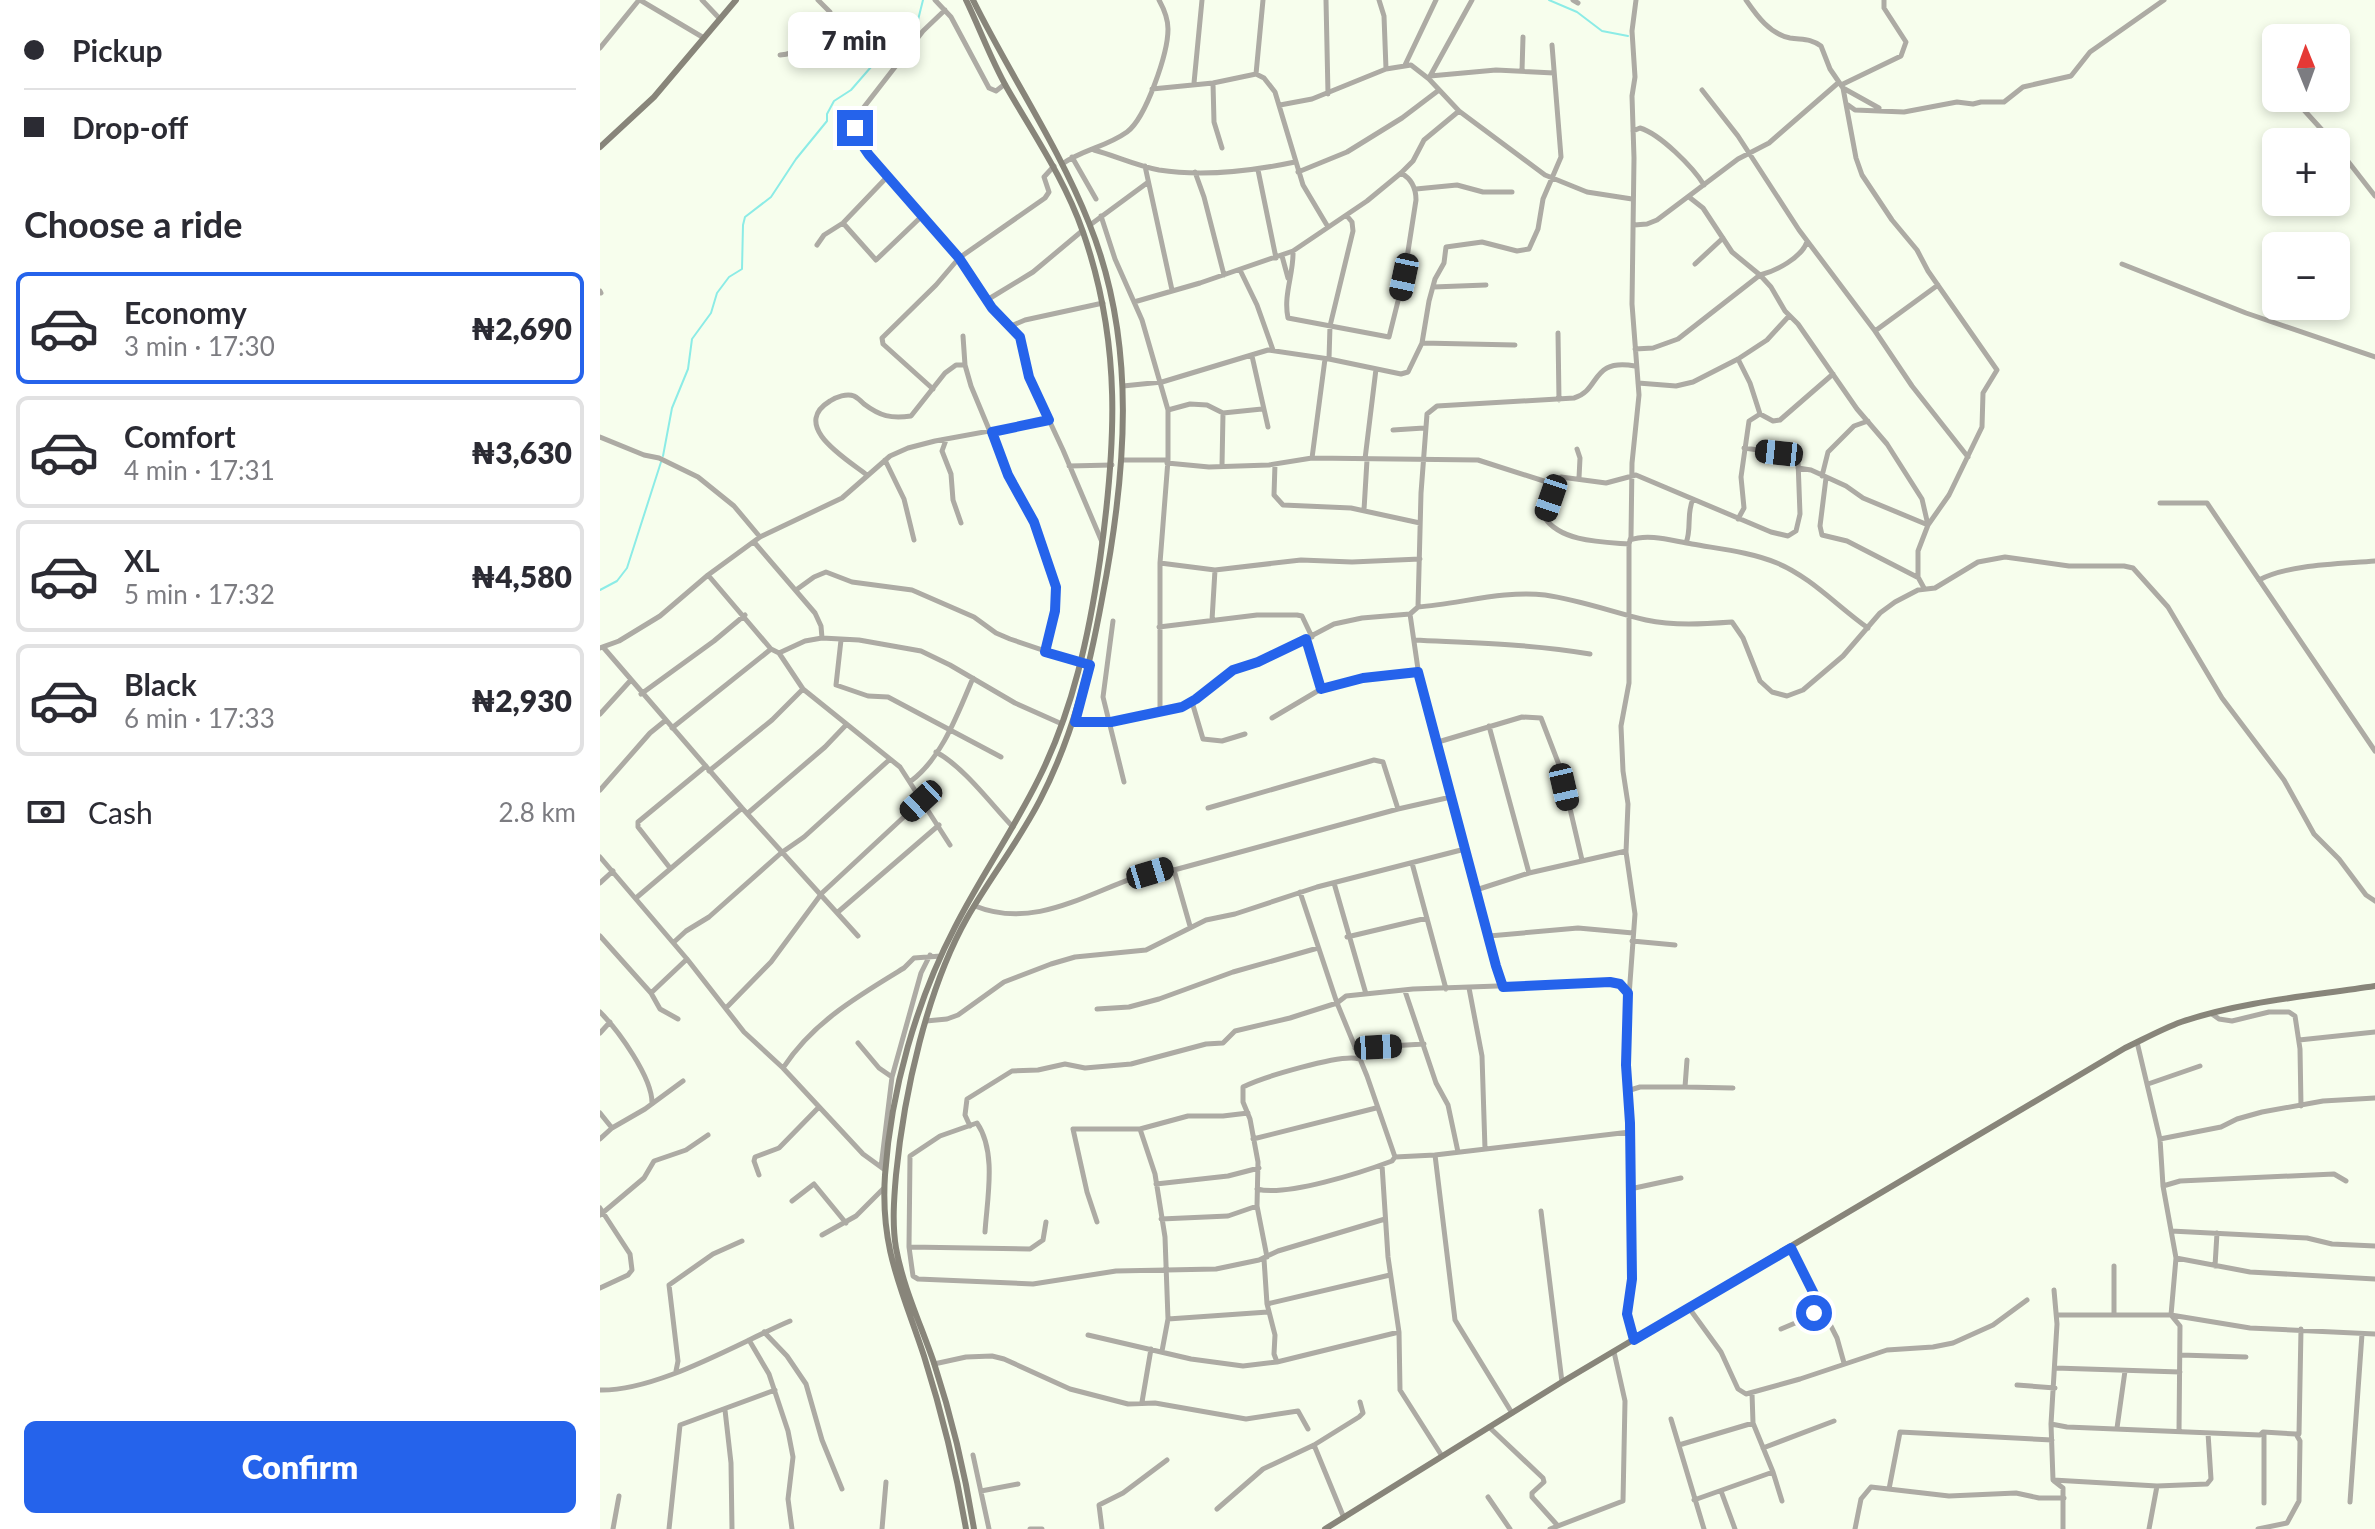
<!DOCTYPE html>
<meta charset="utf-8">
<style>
:root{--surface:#fff;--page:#f2f2f3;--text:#2b2b33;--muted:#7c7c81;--line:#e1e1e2;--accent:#2563eb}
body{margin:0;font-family:Lato,sans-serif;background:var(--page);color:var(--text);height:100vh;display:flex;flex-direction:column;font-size:30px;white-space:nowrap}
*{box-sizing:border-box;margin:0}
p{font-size:26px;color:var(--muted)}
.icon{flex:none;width:44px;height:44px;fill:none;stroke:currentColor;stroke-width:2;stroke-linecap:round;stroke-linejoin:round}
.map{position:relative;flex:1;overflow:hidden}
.panel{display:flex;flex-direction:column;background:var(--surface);width:600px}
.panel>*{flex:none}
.guide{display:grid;align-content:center;height:176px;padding:0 24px;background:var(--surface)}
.needle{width:52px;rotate:359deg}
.fabs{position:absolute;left:1662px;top:24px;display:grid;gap:16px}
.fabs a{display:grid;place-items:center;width:88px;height:88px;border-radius:12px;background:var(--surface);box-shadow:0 4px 12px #0003;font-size:40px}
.end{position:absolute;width:36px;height:36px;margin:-18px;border:10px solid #2563eb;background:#fff;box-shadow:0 0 0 4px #fff}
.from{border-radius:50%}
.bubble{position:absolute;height:56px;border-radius:12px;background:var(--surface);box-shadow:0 4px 12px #0003;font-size:26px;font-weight:800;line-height:56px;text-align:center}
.car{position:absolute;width:24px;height:48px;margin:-24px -12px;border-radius:10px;box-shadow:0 0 6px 2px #0007;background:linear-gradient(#222 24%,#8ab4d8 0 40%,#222 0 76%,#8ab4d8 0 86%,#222 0)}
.guide b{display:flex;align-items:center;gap:28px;height:76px;font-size:30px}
.guide b+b{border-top:2px solid var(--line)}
.guide i{width:20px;height:20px;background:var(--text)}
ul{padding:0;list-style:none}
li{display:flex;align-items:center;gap:24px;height:112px;margin:0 16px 12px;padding:0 8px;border:4px solid var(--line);border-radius:12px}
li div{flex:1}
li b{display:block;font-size:30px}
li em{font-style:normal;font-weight:800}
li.selected{border-color:var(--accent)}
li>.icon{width:72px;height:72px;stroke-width:1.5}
h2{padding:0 24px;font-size:36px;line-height:96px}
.pay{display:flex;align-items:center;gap:20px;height:88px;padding:0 24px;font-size:30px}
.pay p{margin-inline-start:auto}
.action{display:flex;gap:16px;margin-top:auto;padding:16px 24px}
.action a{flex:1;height:92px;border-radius:12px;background:var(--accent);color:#fff;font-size:32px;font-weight:800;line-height:92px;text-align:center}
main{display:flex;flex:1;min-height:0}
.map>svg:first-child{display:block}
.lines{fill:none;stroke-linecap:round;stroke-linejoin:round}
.stream{stroke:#8cece6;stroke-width:2}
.street{stroke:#adaba4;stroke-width:5}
.secondary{stroke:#88857a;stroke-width:6}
.route{stroke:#2563eb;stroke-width:10}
</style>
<main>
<section class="panel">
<div class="guide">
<b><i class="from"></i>Pickup</b>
<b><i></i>Drop-off</b>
</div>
<h2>Choose a ride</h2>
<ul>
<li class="selected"><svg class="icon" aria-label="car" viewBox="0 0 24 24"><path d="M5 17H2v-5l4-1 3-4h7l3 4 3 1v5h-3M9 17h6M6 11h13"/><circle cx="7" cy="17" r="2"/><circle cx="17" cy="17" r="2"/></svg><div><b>Economy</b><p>3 min · 17:30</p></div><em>₦2,690</em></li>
<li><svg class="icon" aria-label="car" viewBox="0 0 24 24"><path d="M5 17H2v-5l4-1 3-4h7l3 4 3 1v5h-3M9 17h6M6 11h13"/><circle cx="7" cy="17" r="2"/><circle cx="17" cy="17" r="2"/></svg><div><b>Comfort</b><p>4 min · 17:31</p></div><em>₦3,630</em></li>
<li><svg class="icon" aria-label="car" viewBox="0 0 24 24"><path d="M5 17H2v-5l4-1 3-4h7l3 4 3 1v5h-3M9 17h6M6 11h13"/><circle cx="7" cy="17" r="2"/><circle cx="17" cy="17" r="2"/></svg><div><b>XL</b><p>5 min · 17:32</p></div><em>₦4,580</em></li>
<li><svg class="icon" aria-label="car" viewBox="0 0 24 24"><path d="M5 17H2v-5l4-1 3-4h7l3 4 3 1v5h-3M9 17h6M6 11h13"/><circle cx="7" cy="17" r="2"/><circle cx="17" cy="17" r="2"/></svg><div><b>Black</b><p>6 min · 17:33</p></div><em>₦2,930</em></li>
</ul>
<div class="pay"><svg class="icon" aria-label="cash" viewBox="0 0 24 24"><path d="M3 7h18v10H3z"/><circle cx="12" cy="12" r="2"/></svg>Cash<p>2.8 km</p></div>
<div class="action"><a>Confirm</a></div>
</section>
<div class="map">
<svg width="1775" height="1529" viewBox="0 0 1775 1529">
<rect width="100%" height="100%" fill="#f7feed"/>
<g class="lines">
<path class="stream" d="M949 0 977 12 1002 31 1028 36
M63 456 72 408 88 369 92 339 111 313 117 293 129 277 142 269 143 225 145 217 171 197 196 159 227 121V114L234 101 251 90 271 67 283 58 301 33 316 28 323 0
M0 590 17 581 27 568 61 462"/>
<path class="street" d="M40 0 104 38
M102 0 120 19
M335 0 351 17 389 88 396 91 405 84
M726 0 728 94
M779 0 784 16 786 69
M973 0 978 3
M1146 0C1157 16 1170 34 1190 38 1203 40 1210 38 1221 46L1230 69 1243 88 1256 158 1262 175 1292 220 1317 250 1328 271 1397 370 1383 393 1382 427 1349 495 1328 525 1318 551V577L1324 588
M345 10 323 31 264 107 255 124 256 136 287 177 359 258 392 308 420 337 429 377 463 450 502 542
M0 48 39 0
M180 55C203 54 216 32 231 16L230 12 218 0
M805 65 836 0
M922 71 923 37
M656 74 663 0
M830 76 896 70 954 73
M829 78 872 0
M594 83 602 0
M613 83 614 122 622 148
M1241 85 1301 56 1306 42 1284 8V0
M1243 88 1279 108
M552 89 613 83 656 74 664 78 675 92 703 185 728 227
M1102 90 1138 136 1199 230 1275 331 1312 386 1368 457
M1693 98 1733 142
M680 105 712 99 786 69 811 65 829 79 859 111 945 175 987 192 1032 199
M1248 105 1255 110 1304 112 1357 102 1373 104 1381 102H1404L1423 87 1471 76 1490 52 1564 0
M1033 131 1040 128C1060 134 1093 167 1104 185
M1736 146 1775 196
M494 150C516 156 537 166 559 170 604 177 652 171 695 162
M472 157 496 199
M462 164C484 149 506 147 527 132 546 118 568 53 568 29 568 18 564 9 559 0
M545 166 572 290
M658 170 676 258
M595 172 604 197 624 275
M698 172 747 152 802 118 839 90
M816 189 857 185 883 192H912
M1089 197 1103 208 1132 252 1160 275 1171 287 1185 311 1198 324 1257 409 1287 444 1322 499 1328 525 1263 498 1246 486 1211 470 1198 468
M501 216 515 259 542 320 568 410V460L560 563V710
M243 223 276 260 322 216
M490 225 547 183
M1034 225 1047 224 1057 220 1138 159 1169 143 1238 83
M217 245 224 235 243 223 287 177
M693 251C694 273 683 295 688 318L789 337 804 277 816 200C816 188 812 179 801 173
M682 256 688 278
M1095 264 1123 238
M1522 264 1646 313 1775 357
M640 270 657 305 673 350
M833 287 886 285
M0 291 1 293
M387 300 433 272 482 231
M534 302 600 283 693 251 767 201 801 173 813 161 824 140 859 111
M411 326 425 320 503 303
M1275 331 1338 285
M958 333 959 400
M363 336 365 365 371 386 408 475 434 522 451 570 457 599 445 652
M822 343 915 345
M1035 349 1053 348 1078 339 1160 275C1176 271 1201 258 1207 242
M652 356 668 427
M729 359 730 326 753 231 752 222 747 216
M1138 359 1150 383 1160 414
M1038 383 1076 386 1093 382 1138 359 1167 340 1189 316
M523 386 562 382 668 350 729 359 801 374 808 372 822 343 829 301 835 279 844 263 846 247 882 242 917 251 929 249 938 229 943 199 961 157 952 45
M333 389 283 344 282 338 336 285 359 258 445 198 449 192 444 177 454 166
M568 410 590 404 607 405 623 413 662 409
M793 430 824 428
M0 437 44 455 59 458 98 477 134 506 160 537
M346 440 342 451 351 474 353 500 361 523
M977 449 980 458 979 478
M712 458 725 359
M765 459 776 369
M285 460 304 499 314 540
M523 460H568
M567 463 609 467 669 465 712 458 878 460 947 482 961 477 1006 483 1036 475 1171 532 1188 536 1196 531 1200 514 1198 461 1187 454 1144 448
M675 464 674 495 683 505 751 508 820 523
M469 466 512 465
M622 466 623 413
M267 475C248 460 189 426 230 401 236 397 247 393 254 396 258 398 261 401 264 404 280 416 291 419 311 416L345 373 356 365H365
M1222 476 1228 452 1254 426 1268 421
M1226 478 1220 526 1222 535 1247 541 1317 577
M947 482 951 493 945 518C961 542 1003 542 1029 544
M1560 503H1607L1775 751
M764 510 767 460
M1138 519 1144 508 1141 477 1149 421 1160 414 1173 421 1180 420 1233 374
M1030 540C1049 533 1073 541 1092 544 1120 549 1151 552 1177 563 1211 577 1238 607 1268 628
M154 542 215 613 221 626 222 638
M1086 543C1092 528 1086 514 1093 499
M560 563 615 570 701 560 752 562 820 559
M108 575 171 649 179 653 203 689 300 767 350 845
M1659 580C1689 564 1741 564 1775 561
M196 590 214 577 226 572 252 582 312 590 374 617 396 633 410 639 481 663
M818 607C859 604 904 590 945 595 980 600 1012 612 1046 620 1074 626 1104 624 1132 622L1143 638 1160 681 1172 692 1187 696 1203 690 1243 656 1280 613 1295 602 1318 590 1335 588 1378 562 1405 557 1469 566H1524L1533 568 1568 607 1622 698 1684 780 1714 834 1739 859 1766 895 1775 901
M810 614 820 683 903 987
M612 620 615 570
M513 621 503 697 524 782
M559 627 657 615H697L702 616 712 637
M706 639 721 689 763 678 818 672
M241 640 236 685 268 696 288 697 401 757
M814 640C873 643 932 644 990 654
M3 647 142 808 258 936
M0 648 19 641 60 616 108 575 160 537 242 498 290 456 308 448 335 441 449 420
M179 653 205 641 222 638 259 640 321 651 350 665 415 703 462 724
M41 694 114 641 145 615
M592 702 603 739 622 741 645 734
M0 714 30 681
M672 718 721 689
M475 722H511L582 707 633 670 675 655 734 624 762 618 810 614 818 607 821 493 827 414 837 406 974 398C1001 390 990 358 1035 366
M889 726 929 873
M72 728 171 649
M838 742 922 717 941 718 961 770 982 860
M336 752C364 767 391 804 413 827
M109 771 172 720 203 689
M311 781C342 758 358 713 373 678
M0 790 50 733 66 720
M608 808 774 760 783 762 798 809
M148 813 225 747 246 725
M0 857 87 959 144 1032 183 1068 263 1154 285 1170
M812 863 846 989
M70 868 38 827V822L106 766
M574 870 798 809 851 797
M0 883 13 871
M734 883 766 994
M876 890 929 873 1026 851
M700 892 737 1003 767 1076 795 1157
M36 898 142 808
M375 906C444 934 504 879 570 868L574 870 590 926
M238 912 339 825
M0 936 51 993 60 1009 78 1019
M889 936 978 928 1033 933
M747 937 827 918
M1032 941 1075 945
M74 942 86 931 109 917 181 853 204 837 289 760
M869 988 882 1056 885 1149
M805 991 836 1083 848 1105 858 1152
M51 993 87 959
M126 1008 171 962 222 893 321 801
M497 1009 529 1007 559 999 633 972 718 948
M0 1012C18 1030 53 1078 52 1104
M1612 1014 1619 1019 1632 1021 1669 1012H1689L1695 1016 1700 1049 1701 1106
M326 1021 347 1019 358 1015 404 982 451 964 475 957 546 950 606 920 635 914 717 887 865 849
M0 1033 10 1022
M1699 1040 1775 1032
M1537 1042 1560 1139 1563 1186 1576 1258 1650 1272 1775 1279
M258 1043 279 1068 292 1077
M755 1048 824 1044
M183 1068C213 1022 258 996 304 968L314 958 341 956
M1548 1084 1600 1066
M1085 1087 1133 1088
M1027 1091 1040 1087H1085L1087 1060
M0 1113 12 1128
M370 1126 365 1115 367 1099 412 1071 438 1070 465 1064 485 1068 531 1064 606 1044 623 1043 635 1031 690 1018 737 1003 746 996 813 989 1010 982 1020 984 1028 993
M540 1129 555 1174 565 1237 568 1319 562 1351
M0 1139 12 1128 45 1109 83 1081
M653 1139 776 1108
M1560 1139 1621 1127 1637 1119 1662 1112 1723 1101 1775 1098
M835 1155 855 1320 912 1413
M782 1165 788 1257 799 1332 800 1390 842 1456
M281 1167 292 1077 321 973 330 955
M159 1175 154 1161 155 1157 179 1148 219 1107
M556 1184 628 1176 659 1168
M1563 1186 1580 1181 1734 1174 1746 1181
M657 1189C686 1197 763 1172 792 1161L795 1157 835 1155 1030 1132
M1030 1189 1081 1178
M192 1201 214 1184 246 1223
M0 1208 30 1254 32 1270 28 1275 0 1288
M941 1211 962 1382
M0 1215 44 1178 54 1161 86 1150 108 1135
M561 1219 628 1216 657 1206
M446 1222 443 1240 430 1249 309 1247 313 1276 318 1279 433 1284 516 1271 616 1269 659 1260 678 1251 785 1219
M497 1222 487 1192 473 1129H540L588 1116H623L648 1113
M1571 1231 1707 1238 1732 1244 1775 1246
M222 1235 256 1216 284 1188
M309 1247 310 1156 340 1136 377 1123C397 1152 387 1199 385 1232
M1191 1248 1237 1338 1244 1363
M667 1257 657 1206 658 1162 650 1119 643 1102V1087C660 1078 742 1053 759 1059
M1576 1258 1571 1315 1580 1326 1579 1432
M664 1259 667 1304 675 1335 674 1354 677 1362
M1615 1266 1617 1233
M667 1304 790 1275
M1089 1308 1121 1352 1138 1389 1146 1394 1200 1379 1287 1350 1333 1347 1353 1343 1393 1325 1427 1300
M1457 1315H1571L1650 1328 1775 1334
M1514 1315V1266
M568 1319 668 1312
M1181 1329 1207 1318 1220 1306
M164 1332 187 1356 206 1384 222 1440 242 1489
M488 1335 591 1359 643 1366 677 1362 799 1332
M149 1340 169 1374 188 1431 193 1457 188 1499 192 1529
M1034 1340 1027 1314 1032 1279 1026 1037 1035 914 1026 852 1028 804 1023 771 1021 726 1029 683V544L1031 537 1032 463 1039 395 1032 304 1034 158 1032 96 1035 77 1032 31 1036 0
M1580 1355 1646 1357
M334 1364 366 1357 392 1356 404 1359 470 1389 528 1404 555 1403 646 1419 698 1411 708 1429
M1455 1368 1580 1372
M76 1371 78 1361 69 1285 113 1254 142 1241
M1417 1385 1455 1388
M0 1390C58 1391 136 1344 190 1321
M1152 1393 1153 1423 1173 1472 1182 1501
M542 1402 551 1349
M125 1410 131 1463 132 1529
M1071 1419 1104 1529
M1451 1424 1467 1427 1660 1435 1663 1432 1696 1434 1700 1441 1699 1501 1687 1523 1658 1529
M889 1427 943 1478 944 1482 932 1493V1497L958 1526
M1517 1428 1525 1371
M1664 1433V1503
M1699 1434 1701 1329
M714 1445 744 1518
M1079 1445 1153 1423
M1163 1448 1234 1421
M373 1455 389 1529
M1453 1480 1557 1486 1607 1484 1611 1479 1608 1433
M1453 1480 1451 1424 1457 1324 1454 1290
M1454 1481 1463 1488V1529
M1289 1489 1300 1432 1452 1440
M381 1491 418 1484
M1121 1491 1135 1529
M888 1497 910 1529
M1094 1500 1173 1472
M1750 1502 1762 1334
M617 1509 663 1469 714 1445 759 1417 763 1413 760 1402
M13 1529 19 1496
M69 1529 80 1425 175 1390
M282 1529 286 1482
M430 1529H442
M502 1529 499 1505 523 1493 567 1460
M950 1529 1023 1501 1025 1401 1014 1352
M1255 1529 1261 1499 1271 1487 1349 1496 1416 1493 1439 1498H1464
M1549 1529 1557 1486"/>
<path class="secondary" d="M366 0C380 29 391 60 407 88 434 135 465 180 483 232 522 344 516 445 500 560 489 635 473 710 439 778 414 829 381 876 355 927 316 1002 291 1090 285 1175 280 1249 302 1289 324 1356 342 1413 356 1470 366 1529
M373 0C410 75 458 145 489 223 538 344 526 475 502 599 489 670 473 736 440 800 419 841 390 878 367 918 327 989 304 1093 296 1175 294 1198 292 1224 296 1248 303 1287 321 1325 334 1363 352 1418 365 1473 374 1529
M0 147 54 97 136 0
M725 1529 962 1382 1525 1048C1544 1039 1562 1029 1581 1022 1643 1001 1711 996 1775 986"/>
</g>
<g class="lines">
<path class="route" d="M255 128 256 136 269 155 359 258 392 308 420 337 429 377 449 420 392 432 408 475 434 522 456 587 455 611 445 652 490 665 475 722H511L582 707 596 699 633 670 658 662 706 639 721 689 763 678 818 672 896 966 903 987 1010 982 1020 984 1028 993 1026 1065 1030 1123 1032 1279 1027 1314 1034 1340 1191 1248 1220 1306 1214 1313"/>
</g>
</svg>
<div class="fabs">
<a><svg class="needle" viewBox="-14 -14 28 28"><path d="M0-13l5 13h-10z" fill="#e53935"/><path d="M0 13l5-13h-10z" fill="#7c7c81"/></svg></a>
<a>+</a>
<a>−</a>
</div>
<i class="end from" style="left:1214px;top:1313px"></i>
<i class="end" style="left:255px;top:128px"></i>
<div class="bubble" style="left:188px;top:12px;width:132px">7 min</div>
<i class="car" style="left:804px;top:277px;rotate:192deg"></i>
<i class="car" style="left:1179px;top:453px;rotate:276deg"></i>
<i class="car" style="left:951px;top:498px;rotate:199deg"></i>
<i class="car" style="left:964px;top:787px;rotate:167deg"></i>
<i class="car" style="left:321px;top:801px;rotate:227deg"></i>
<i class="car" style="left:550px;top:873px;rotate:73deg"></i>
<i class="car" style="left:778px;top:1047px;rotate:87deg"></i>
</div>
</main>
